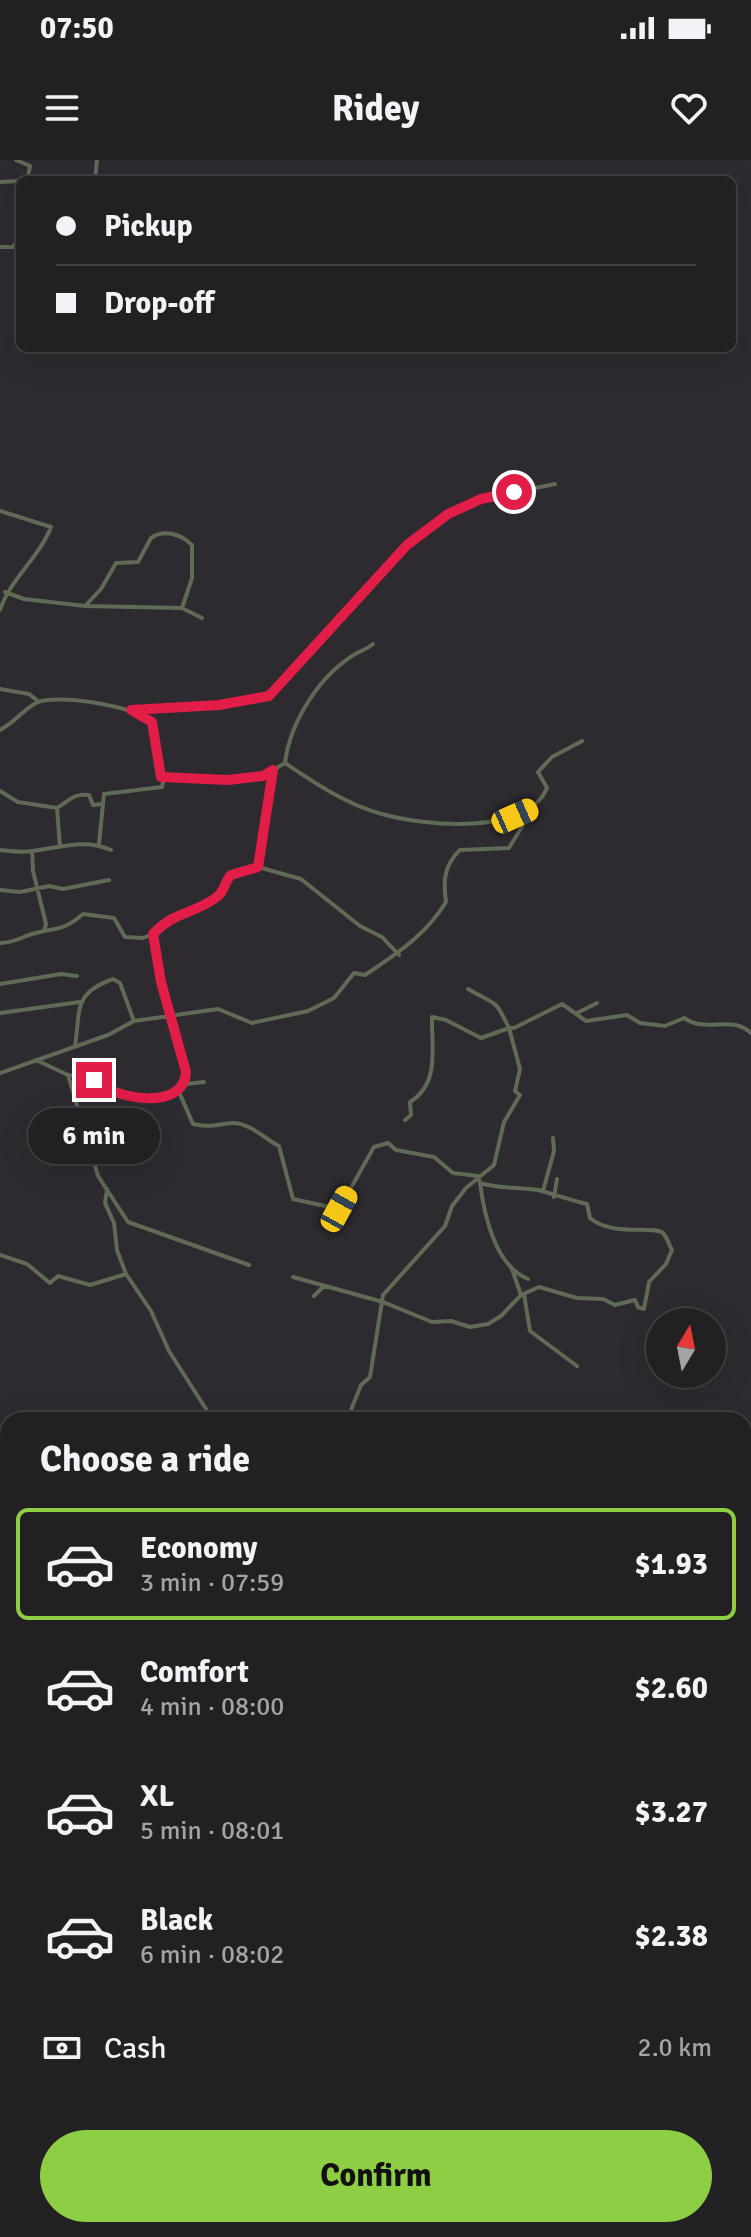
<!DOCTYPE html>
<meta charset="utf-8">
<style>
:root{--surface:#222023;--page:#2a282b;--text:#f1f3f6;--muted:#a2a3a6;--line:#3f3e41;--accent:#8dce44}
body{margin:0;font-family:Signika,sans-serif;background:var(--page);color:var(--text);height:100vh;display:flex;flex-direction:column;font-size:30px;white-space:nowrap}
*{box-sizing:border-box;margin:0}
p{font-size:26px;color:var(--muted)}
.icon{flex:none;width:44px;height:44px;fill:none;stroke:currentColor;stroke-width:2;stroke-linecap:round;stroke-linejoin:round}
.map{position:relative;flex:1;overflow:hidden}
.drawer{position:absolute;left:0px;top:1252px;width:752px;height:826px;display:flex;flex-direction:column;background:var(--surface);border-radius:24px 24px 0 0;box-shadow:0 8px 32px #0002,0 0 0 2px var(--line)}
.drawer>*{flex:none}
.banner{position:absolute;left:16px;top:16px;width:720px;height:176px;border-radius:12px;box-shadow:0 8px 32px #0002,0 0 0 2px var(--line);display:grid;align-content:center;height:176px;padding:0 40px;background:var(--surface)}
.needle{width:52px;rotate:10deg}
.fabs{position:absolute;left:646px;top:1148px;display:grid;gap:16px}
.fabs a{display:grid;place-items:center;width:80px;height:80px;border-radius:50%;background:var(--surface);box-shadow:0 8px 32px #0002,0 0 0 2px var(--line);font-size:40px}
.end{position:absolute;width:36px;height:36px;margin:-18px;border:10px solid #e11d48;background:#fff;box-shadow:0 0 0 4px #fff}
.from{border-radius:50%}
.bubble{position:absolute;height:56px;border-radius:28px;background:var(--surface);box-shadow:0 8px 32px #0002,0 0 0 2px var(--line);font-size:26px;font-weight:700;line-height:56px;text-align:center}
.car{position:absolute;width:24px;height:48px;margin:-24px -12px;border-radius:10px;box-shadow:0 0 6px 2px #0007;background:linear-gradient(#f5c518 24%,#345 0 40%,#f5c518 0 76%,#345 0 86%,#f5c518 0)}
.banner b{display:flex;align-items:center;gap:28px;height:76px;font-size:30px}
.banner b+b{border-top:2px solid var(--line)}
.banner i{width:20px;height:20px;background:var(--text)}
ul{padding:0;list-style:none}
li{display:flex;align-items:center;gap:24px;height:112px;margin:0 16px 12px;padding:0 24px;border:4px solid transparent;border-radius:12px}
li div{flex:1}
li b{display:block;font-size:30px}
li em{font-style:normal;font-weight:700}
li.active{border-color:var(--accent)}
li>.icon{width:72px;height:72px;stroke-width:1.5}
h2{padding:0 40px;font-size:36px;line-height:96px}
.pay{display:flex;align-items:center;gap:20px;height:88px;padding:0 40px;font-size:30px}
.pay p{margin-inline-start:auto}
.button{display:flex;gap:16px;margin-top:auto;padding:16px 40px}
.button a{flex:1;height:92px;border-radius:48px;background:var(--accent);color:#111;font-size:32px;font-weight:700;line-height:92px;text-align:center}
.status{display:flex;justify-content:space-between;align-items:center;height:56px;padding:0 40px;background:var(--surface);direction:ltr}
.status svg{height:22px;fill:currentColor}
header{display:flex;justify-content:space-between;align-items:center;height:104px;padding:0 40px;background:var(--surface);font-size:36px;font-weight:700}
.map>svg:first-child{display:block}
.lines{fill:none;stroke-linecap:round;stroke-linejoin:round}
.minor{stroke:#5f6b54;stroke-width:4}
.route{stroke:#e11d48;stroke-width:10}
</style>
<div class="status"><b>07:50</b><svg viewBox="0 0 49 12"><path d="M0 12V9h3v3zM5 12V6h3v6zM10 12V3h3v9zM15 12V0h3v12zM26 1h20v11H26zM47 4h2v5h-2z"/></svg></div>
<header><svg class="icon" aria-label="menu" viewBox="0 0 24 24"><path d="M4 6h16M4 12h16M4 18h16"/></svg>Ridey<svg class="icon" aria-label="heart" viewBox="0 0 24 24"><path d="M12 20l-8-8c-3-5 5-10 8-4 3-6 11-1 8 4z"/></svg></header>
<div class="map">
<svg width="751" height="2077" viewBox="0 0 751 2077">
<rect width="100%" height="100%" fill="#2d2b2f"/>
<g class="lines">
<path class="minor" d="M16 0 30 6 28 17 22 20
M95 20 97 0
M0 22 20 21
M0 87H13L20 77
M0 351 51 367C39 398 10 419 0 450
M5 432 24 439 85 446 181 448
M85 446 101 429 116 403 138 402 151 378C164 369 181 374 192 385V418L182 448 202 458
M0 529 29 534 38 541
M131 550 219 545 269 536 407 385 448 354 481 339 555 324
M0 570C14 563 23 550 36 543 55 533 136 546 152 562L161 617 228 620 263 616 285 603C290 562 320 514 357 493 363 490 367 489 373 484
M285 603C315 623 347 645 382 654 424 666 527 676 547 628L538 612 552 597 582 581
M0 631 18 642 57 648
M99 684 104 634 162 627 164 618
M60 687 57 648C69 641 73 633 89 635L93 645 102 644
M0 690C10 691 22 693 32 691 60 688 84 678 111 690
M32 691 33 711 46 764 44 771
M258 707 301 719 360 766 382 777 399 795
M0 730 20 732 49 726 63 729 109 720
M153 774 161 822 186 912V924L179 932
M0 783C16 783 22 776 36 773 59 767 63 771 83 754L114 758 125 777 143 778 153 774 169 757 203 746 220 735 231 715 258 707 262 700 273 610
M0 824 61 814 77 816
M468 829C497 846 494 837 509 868H514L562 844 586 861 627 855 640 863 665 866 684 858C707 874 730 854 751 873
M0 853 80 842
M577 853 597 843
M75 885C81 850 72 834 113 819L120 823 134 861
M36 900 68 915 88 917 103 928 145 939H155L179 932 193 964C209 968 218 964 233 963 250 963 265 979 279 986L293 1039 339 1049 374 987 388 983 396 990 434 997 453 1013 478 1016 480 1023C500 1029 519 1027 538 1030 550 1033 573 1041 587 1044L590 1058C612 1077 654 1065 663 1073 667 1077 669 1085 672 1090L666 1104 649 1122 644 1149 638 1147 635 1140 615 1145 603 1139 577 1138 539 1127 521 1135 512 1109
M0 913 108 875 134 861 218 849 252 863 308 851 334 838 354 813 365 815C396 794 426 775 446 742 443 721 444 705 460 690L509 688 534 647
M68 915 98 1016 128 1062 249 1105
M186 924 204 922
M480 1023C484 1054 495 1106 528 1119
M107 1029 105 1043 114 1063 117 1090 126 1114 151 1151 169 1191 206 1249 208 1260
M543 1031 554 991 553 978
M554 1037 557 1019
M0 1095 27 1104 50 1123 58 1116 90 1125 126 1114
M293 1117 383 1142 432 1162 451 1161 470 1167 488 1164 501 1156 521 1135
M524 1134 530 1171 577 1206
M314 1136 324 1126
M347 1260 361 1225 370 1217 383 1135 445 1066 452 1046 466 1028 494 1005 504 962 520 935 515 931 520 909 509 868 481 878 446 860 432 857C431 885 441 923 410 942L411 955 405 960
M744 1362 751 1300
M0 1375 8 1374
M0 1381 8 1388
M0 1558 8 1553
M744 1871 751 1878
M0 1910 8 1912
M42 2070 45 2077
M215 2070 244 2077 242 2070
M610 2070 612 2077
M715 2070 716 2077
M187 2077 192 2070
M322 2077 325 2070
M435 2077 436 2070"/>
</g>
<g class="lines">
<path class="route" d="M94 920C113 939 184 952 186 912L161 822 153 774C174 751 196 754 218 736 225 730 225 721 231 715L258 707 273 610 263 616 228 620 161 617 152 562 131 550 219 545 269 536 407 385 448 354 481 339 514 332"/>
</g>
</svg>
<div class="fabs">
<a><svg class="needle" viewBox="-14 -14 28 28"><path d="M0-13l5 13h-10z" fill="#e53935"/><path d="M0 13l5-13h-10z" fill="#a2a3a6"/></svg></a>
</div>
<i class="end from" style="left:514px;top:332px"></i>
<i class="end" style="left:94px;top:920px"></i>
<div class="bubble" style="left:28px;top:948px;width:132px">6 min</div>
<i class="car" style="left:515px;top:656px;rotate:66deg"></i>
<i class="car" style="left:339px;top:1049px;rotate:29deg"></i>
<div class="banner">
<b><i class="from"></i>Pickup</b>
<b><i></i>Drop-off</b>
</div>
<section class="drawer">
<h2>Choose a ride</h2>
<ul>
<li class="active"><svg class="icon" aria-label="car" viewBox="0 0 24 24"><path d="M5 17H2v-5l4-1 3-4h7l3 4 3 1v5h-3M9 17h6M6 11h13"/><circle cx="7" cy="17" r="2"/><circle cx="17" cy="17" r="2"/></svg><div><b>Economy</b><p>3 min · 07:59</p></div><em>$1.93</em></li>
<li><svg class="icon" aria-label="car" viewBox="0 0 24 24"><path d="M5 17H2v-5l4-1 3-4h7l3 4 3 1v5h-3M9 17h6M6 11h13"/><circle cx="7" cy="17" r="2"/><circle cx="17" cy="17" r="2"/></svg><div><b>Comfort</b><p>4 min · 08:00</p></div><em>$2.60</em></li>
<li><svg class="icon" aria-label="car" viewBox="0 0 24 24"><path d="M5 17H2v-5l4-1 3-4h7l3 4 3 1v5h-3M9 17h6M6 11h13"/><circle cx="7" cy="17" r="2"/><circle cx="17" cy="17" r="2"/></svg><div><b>XL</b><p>5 min · 08:01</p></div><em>$3.27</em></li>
<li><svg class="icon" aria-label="car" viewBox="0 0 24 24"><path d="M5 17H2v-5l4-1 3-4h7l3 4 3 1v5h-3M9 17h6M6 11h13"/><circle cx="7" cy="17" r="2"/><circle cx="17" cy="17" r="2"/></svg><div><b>Black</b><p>6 min · 08:02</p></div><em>$2.38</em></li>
</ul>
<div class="pay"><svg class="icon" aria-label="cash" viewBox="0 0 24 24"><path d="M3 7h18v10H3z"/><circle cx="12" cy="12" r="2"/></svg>Cash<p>2.0 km</p></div>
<div class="button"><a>Confirm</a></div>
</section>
</div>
